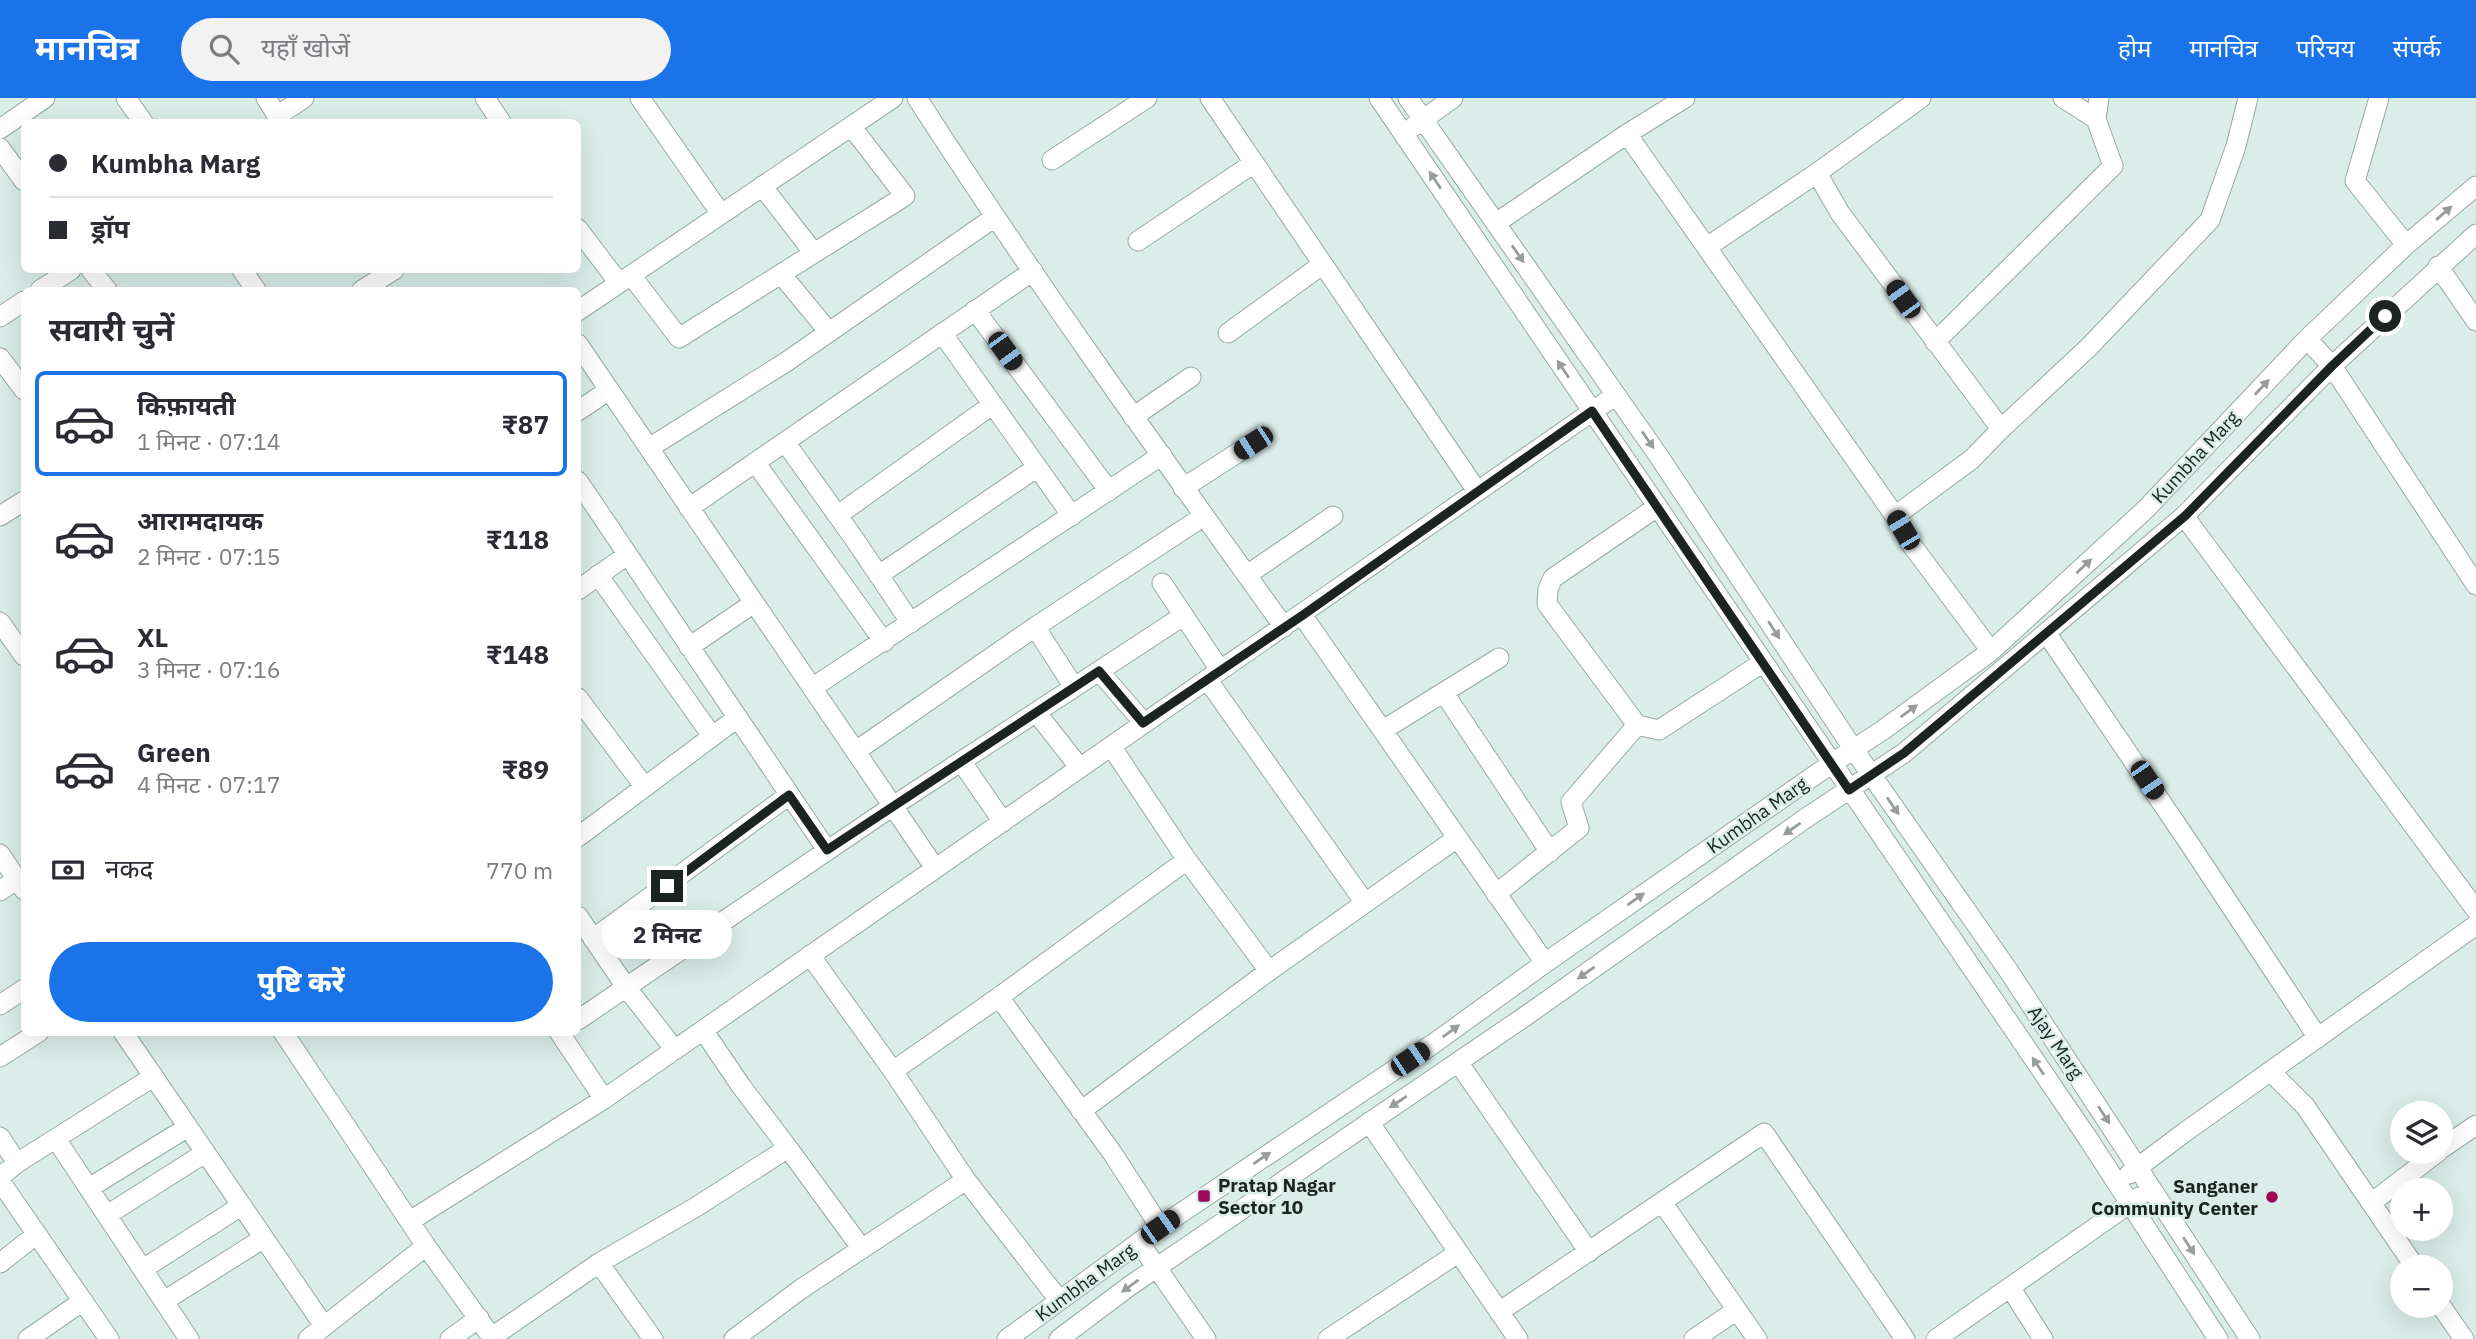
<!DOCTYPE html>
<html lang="hi">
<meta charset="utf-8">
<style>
:root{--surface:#fff;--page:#f2f2f3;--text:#2b2b33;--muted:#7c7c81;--line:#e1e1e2;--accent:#1a73e8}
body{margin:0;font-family:"IBM Plex Sans","Noto Sans Devanagari",sans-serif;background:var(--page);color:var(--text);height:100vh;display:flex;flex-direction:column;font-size:26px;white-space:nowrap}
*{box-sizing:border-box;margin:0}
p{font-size:23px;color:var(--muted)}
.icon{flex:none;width:38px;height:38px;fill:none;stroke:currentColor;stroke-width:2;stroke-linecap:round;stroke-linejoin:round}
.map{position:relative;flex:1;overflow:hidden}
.panel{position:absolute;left:21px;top:189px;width:560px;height:749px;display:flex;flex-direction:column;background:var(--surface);border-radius:10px;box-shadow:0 7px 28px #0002}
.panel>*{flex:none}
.banner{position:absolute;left:21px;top:21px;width:560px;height:154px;border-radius:10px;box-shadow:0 7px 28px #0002;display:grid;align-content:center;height:154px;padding:0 28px;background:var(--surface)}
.fabs{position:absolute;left:2390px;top:1003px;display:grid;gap:14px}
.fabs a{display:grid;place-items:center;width:63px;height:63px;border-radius:50%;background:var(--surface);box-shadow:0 7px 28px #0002;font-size:35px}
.end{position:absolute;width:32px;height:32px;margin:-16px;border:9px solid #1c2422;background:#fff;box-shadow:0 0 0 4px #fff}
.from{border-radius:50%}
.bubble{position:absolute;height:49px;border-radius:24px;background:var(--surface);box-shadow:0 7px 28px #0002;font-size:23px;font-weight:800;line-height:49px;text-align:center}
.car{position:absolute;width:21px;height:42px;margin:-21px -10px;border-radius:9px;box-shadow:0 0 5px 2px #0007;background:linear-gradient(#222 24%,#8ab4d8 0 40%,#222 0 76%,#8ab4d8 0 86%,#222 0)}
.banner b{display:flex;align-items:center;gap:24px;height:66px;font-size:26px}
.banner b+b{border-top:2px solid var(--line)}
.banner i{width:18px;height:18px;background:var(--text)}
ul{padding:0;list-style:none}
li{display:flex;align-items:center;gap:21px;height:105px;margin:0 14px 10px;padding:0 14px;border:4px solid transparent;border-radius:10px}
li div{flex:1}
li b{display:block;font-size:26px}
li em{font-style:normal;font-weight:800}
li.current{border-color:var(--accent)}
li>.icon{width:63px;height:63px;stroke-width:1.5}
h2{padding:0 28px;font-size:32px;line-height:84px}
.pay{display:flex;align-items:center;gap:18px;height:77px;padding:0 28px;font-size:26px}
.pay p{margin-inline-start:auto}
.action{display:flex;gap:14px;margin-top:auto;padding:14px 28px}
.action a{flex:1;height:80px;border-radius:42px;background:var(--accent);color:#fff;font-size:28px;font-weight:800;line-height:80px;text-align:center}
header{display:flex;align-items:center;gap:42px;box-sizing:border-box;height:98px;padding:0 35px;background:var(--accent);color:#fff}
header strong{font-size:33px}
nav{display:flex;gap:38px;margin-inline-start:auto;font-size:24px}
.search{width:490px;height:63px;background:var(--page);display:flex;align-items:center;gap:18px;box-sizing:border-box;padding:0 24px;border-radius:38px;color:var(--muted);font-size:26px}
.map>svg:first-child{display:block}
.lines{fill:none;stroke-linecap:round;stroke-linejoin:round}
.minor-casing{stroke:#96a9a4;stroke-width:21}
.minor{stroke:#fff;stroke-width:19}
.oneway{fill:#999c9c}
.route{stroke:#1c2422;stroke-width:9}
.poi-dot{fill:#9c0855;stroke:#daede9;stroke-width:2.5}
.labels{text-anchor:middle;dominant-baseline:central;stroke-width:5;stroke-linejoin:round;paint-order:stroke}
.street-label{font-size:19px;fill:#1c2422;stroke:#daede9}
.poi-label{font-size:19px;font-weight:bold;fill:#1c2422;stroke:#daede9;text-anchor:start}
</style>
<header>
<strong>मानचित्र</strong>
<div class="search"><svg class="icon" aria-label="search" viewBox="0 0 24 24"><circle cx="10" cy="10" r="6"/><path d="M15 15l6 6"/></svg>यहाँ खोजें</div>
<nav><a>होम</a><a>मानचित्र</a><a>परिचय</a><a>संपर्क</a></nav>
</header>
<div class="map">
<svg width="2476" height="1241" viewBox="0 0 2476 1241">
<rect width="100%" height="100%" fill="#daede9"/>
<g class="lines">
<g class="minor-casing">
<path id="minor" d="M126 0 143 24
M266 0 281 24
M485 0 501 24
M640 0 721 116
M917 0C1033 180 1159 355 1284 529
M1210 0 1477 393
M1379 0 2087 1039 2218 1241
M1408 0 1658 357 1854 652 2008 872 2250 1241
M1921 0 1817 75 1840 115 2001 331 1972 361 1895 418 1911 446 1991 553
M2063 0 2096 21
M2379 0 2355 83 2406 147
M277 18 304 0
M1413 29 1453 0
M0 31 45 0
M1627 36 1895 418
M0 50 24 83
M1052 62 1147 0
M762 88 814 155
M1496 125 1627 36 1685 0
M578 131 619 185
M1138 143 1254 65
M1707 149 1817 75
M2438 168 2476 223
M91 172 107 192
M242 172 256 192
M781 176 829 234
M631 177 679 240 905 98 851 28
M40 192 71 172
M362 192 394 172
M975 212 1109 393
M578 213 893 0
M0 219 24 203
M942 235 1072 418
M1228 235 1323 166
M2307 241 2332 268 2476 487
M1935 244 2113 68 2096 21 2099 0
M578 246 935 770
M0 260 24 292
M578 313 609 292
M1133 319 1191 279
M2001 331 2089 249 2210 122 2236 48 2248 0
M785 344 853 439 911 525
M649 350 786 264 995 119
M755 364 884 544
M578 383 827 752
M1183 390 1253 345
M1657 409 1553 480 1548 491 1547 506 1637 627 1659 632 1762 565
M689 410 1033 173
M838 417 992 307
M0 418 24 403
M2184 418 2476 812
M598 477 712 638
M879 477 1036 370
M1247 477 1333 418
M1162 485 1220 572
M578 492 627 457
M1302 517 1545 865
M0 524 24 558
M1035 529 1074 589
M2047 536 2189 745 2318 940
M689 549 754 505
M1099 573 1144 625
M1207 581 1365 805
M812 590 1162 357
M1444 595 1550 754
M578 600 644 688
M1036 614 1080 670
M1383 632 1499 560
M1111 648 1187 762 1269 873
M856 653 1035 529 1204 418
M961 663 1003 724
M578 739 737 620
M0 756 24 792
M0 793 17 781
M1496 796 1579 730 1571 704 1637 627
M578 818 626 889 675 952
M593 841 789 697
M810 857 893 973 966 1082
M999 899 1187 762
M0 907 24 891
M578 922 893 708 1183 518
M123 934 324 1228
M283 934 426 1148 493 1241
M559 934 604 1001
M0 959 39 934
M1458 964 1589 1154
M893 973 999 899 1113 1056 1160 1129
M2271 974 2305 1008 2415 1169
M1081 1013 1269 873 1457 740
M1369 1024 1518 1241
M0 1039 17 1065
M56 1041 189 1241
M788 1050 862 1151
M2441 1051 2476 1027
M2129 1076 2185 1034 2476 827
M0 1079 17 1065 153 979
M0 1083 109 1241
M89 1090 188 1029
M1662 1104 1757 1241
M2371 1105 2438 1054
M107 1117 205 1055
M410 1123 604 1001 1616 297
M1139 1144 1206 1241
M0 1165 37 1136
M143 1171 241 1108
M2010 1189 2043 1241
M164 1203 264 1140
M2441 1208 2464 1241
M1499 1214 1764 1035 1905 1241
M492 1239 599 1165
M28 1241 83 1203
M308 1241 426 1148
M450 1241 479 1220
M653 1241 599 1165 696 1109 788 1050 741 988 703 932
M734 1241 801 1191 966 1082 1059 1202
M1007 1241 1160 1129 1433 946 1545 865 1831 666 1883 632 1991 553 2146 411 2307 241 2406 147 2476 88
M1059 1241 1131 1187 1527 917 1806 720 1904 655 2184 418 2332 268 2476 136
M1328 1241 1458 1155
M1694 1241 1737 1212
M1936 1241 2139 1099"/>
</g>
<use href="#minor" class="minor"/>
</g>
<defs><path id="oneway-solid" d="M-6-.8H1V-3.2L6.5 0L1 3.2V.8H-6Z" transform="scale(1.75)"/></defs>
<g class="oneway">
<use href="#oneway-solid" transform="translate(1435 82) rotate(-124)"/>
<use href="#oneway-solid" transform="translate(2444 115) rotate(-41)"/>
<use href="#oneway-solid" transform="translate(1518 156) rotate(55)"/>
<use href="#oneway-solid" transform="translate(1563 271) rotate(-124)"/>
<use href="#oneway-solid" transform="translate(2262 289) rotate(-47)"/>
<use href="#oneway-solid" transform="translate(1648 342) rotate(55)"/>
<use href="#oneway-solid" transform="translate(2084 468) rotate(-43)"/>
<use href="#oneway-solid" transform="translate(1774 532) rotate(57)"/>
<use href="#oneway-solid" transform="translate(1909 613) rotate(-36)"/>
<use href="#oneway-solid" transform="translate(1893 708) rotate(55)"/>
<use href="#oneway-solid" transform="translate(1792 731) rotate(145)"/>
<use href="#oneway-solid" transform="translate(1636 801) rotate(-35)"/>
<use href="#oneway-solid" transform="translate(1586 875) rotate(145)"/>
<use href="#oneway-solid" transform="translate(1451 933) rotate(-36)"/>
<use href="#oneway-solid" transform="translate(2038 968) rotate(-124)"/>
<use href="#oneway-solid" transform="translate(1398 1004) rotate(146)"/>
<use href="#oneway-solid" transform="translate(2104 1017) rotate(57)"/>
<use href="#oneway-solid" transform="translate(1262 1060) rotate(-34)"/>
<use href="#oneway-solid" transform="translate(2189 1148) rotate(57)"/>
<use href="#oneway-solid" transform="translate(1130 1188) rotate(144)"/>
</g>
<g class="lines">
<path class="route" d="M667 788 789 697 827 752 1099 573 1143 625 1303 517 1592 313 1849 692 1904 655 2185 418 2332 268 2385 218"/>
</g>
<g class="poi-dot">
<rect x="1197" y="1091" width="14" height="14" rx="3.5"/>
<circle cx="2272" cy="1099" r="7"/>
</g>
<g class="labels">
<g class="street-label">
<text transform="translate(2195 359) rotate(-47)">Kumbha Marg</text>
<text transform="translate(1757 717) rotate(-35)">Kumbha Marg</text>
<text transform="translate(2056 944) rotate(56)">Ajay Marg</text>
<text transform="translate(1085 1184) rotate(-36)">Kumbha Marg</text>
</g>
<g class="poi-label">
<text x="1218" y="1087">Pratap Nagar<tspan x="1218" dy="22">Sector 10</tspan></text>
<text x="2258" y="1088" text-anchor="end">Sanganer<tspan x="2258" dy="22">Community Center</tspan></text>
</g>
</g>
</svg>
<div class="fabs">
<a><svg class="icon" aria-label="layers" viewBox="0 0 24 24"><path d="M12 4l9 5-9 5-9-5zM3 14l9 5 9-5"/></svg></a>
<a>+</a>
<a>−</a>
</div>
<i class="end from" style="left:2385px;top:218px"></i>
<i class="end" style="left:667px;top:788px"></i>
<div class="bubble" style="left:602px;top:812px;width:130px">2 मिनट</div>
<i class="car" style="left:1903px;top:201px;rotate:324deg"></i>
<i class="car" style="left:1005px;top:253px;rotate:144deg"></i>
<i class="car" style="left:1253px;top:345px;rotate:237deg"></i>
<i class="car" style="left:1903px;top:432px;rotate:329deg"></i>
<i class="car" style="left:2147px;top:682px;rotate:146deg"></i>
<i class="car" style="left:1410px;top:961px;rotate:56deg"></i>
<i class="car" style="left:1160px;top:1129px;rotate:55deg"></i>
<div class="banner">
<b><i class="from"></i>Kumbha Marg</b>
<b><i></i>ड्रॉप</b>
</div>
<section class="panel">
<h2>सवारी चुनें</h2>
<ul>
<li class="current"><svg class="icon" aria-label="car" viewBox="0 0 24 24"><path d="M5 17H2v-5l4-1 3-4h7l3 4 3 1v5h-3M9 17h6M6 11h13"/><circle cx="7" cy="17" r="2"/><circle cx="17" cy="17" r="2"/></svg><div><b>किफ़ायती</b><p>1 मिनट · 07:14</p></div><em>₹87</em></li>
<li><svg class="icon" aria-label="car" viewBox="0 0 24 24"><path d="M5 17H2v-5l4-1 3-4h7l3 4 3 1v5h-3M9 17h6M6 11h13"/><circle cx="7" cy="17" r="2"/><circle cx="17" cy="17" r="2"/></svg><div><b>आरामदायक</b><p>2 मिनट · 07:15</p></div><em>₹118</em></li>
<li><svg class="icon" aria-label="car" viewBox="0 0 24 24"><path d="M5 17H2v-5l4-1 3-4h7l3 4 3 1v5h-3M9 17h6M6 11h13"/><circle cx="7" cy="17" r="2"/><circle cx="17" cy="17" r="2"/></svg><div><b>XL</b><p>3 मिनट · 07:16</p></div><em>₹148</em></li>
<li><svg class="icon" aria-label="car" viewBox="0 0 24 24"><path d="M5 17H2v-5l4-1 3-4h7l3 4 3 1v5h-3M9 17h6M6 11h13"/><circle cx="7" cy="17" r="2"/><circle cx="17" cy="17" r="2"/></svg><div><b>Green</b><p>4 मिनट · 07:17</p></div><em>₹89</em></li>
</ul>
<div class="pay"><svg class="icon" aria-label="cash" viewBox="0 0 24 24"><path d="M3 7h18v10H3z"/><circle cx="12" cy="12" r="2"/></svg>नकद<p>770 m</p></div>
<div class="action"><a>पुष्टि करें</a></div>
</section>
</div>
